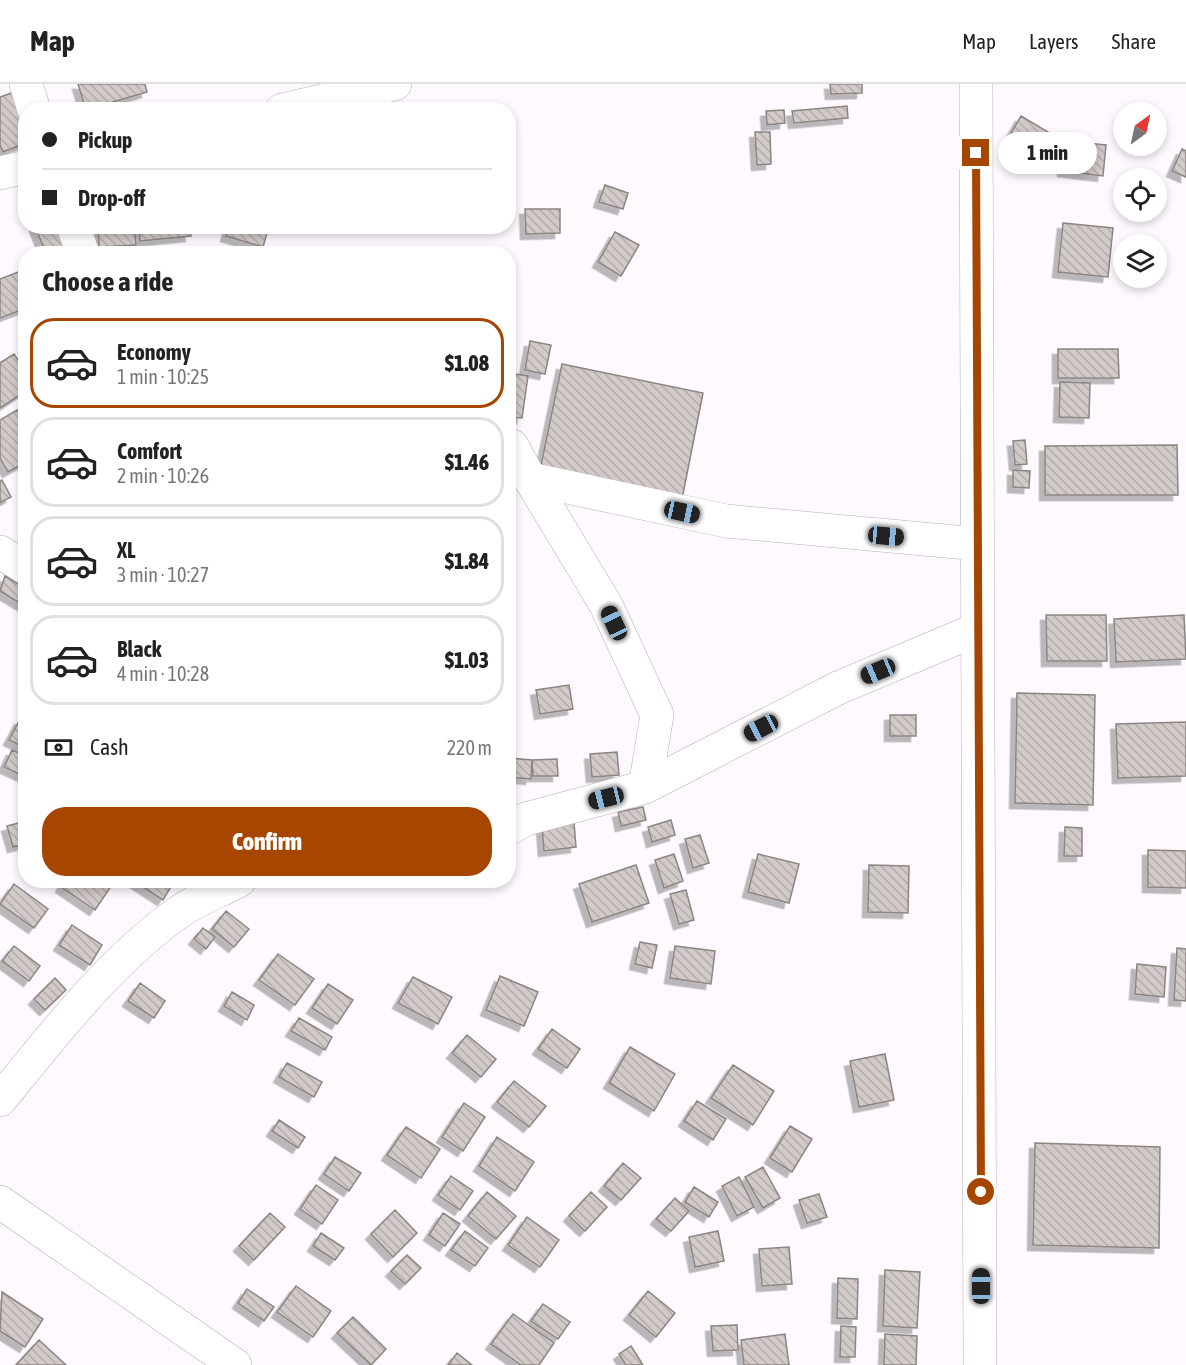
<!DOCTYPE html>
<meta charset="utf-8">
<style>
:root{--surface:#fff;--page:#f2f2f2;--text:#222;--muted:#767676;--line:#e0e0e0;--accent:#a74600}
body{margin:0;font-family:"Asap Condensed",sans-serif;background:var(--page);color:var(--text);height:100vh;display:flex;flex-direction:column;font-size:22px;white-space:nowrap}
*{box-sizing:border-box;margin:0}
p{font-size:20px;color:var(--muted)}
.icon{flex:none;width:33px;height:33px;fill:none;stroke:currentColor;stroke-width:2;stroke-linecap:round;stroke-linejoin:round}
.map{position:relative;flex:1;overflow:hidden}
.side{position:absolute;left:18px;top:162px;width:498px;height:642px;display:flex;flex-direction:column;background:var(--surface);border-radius:24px;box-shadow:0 3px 9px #0003}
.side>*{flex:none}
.hud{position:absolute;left:18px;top:18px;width:498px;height:132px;border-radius:24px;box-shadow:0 3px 9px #0003;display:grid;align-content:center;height:132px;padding:0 24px;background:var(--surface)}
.needle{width:39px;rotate:33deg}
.controls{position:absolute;left:1113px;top:18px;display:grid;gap:12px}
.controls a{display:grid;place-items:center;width:54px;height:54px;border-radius:50%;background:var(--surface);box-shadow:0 3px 9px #0003;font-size:30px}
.end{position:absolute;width:27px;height:27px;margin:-14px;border:8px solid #a74600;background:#fff;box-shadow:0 0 0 3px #fff}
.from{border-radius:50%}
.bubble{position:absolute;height:42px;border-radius:21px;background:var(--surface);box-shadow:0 3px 9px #0003;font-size:20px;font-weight:800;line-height:42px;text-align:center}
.car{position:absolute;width:18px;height:36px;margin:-18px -9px;border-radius:8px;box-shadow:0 0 4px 2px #0007;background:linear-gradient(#222 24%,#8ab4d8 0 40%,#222 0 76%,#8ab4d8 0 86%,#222 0)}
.hud b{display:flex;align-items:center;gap:21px;height:57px;font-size:22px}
.hud b+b{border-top:2px solid var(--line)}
.hud i{width:15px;height:15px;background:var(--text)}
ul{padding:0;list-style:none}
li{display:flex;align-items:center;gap:18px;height:90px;margin:0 12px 9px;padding:0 12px;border:3px solid var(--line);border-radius:24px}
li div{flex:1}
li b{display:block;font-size:22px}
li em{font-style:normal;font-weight:800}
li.on{border-color:var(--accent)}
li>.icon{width:54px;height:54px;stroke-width:1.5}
h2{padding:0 24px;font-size:27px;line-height:72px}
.pay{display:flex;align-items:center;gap:15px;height:66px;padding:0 24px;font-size:22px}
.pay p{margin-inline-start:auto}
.primary-button{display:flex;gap:12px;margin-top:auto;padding:12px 24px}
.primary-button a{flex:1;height:69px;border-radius:24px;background:var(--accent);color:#fff;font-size:24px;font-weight:800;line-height:69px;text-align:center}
header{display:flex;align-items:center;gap:36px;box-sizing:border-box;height:84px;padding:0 30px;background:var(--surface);border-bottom:2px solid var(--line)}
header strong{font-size:28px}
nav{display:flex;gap:33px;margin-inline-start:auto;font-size:21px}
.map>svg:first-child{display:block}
.building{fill:url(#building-back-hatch);stroke:#8c8582;stroke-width:1.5;filter:url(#shadow)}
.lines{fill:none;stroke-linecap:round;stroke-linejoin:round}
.minor-casing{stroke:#b4afb4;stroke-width:34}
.major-casing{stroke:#b4afb4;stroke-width:34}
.minor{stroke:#fff;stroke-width:33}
.major{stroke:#fff;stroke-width:33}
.route{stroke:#a74600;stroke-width:8}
</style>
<header>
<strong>Map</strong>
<nav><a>Map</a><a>Layers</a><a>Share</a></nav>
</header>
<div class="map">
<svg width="1186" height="1281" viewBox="0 0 1186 1281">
<defs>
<pattern id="building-back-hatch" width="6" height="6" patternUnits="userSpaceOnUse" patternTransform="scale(1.5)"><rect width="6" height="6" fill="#d2cac8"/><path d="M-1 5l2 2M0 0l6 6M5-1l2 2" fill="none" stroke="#b4adab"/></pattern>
<filter id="shadow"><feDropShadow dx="-5.5" dy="5.5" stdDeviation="0" flood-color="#0004"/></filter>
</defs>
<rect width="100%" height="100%" fill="#fef9fe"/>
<path class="building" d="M78 0H145L147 8 86 26Z
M830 0H862V9L831 10Z
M17 7 26 28V59L3 68 0 61V13Z
M847 22 848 34 794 39 792 27Z
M784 26 785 39 767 41 766 27Z
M1021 32 1053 51 1043 68 1011 49Z
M755 48H770L771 80 757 81Z
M1066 57 1106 61 1103 92 1063 87Z
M1182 65 1186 67V93L1172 87Z
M605 101 628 109 623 125 599 118Z
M525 125H560V149L526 150Z
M1063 139 1113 144 1108 193 1058 188Z
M35 142H59L70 170H46Z
M98 142H134L136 161 99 163Z
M139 142H189L191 152 140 157Z
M229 142H269L263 163 226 152Z
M615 148 639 161 621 192 598 178Z
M26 185V224L0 234V195Z
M530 257 551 261 545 290 525 286Z
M1058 265H1118L1119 294H1058Z
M14 270 26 288V307L0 324V279Z
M562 280 703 309 682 415 540 386Z
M508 289 528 292 522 334 508 333Z
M1060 298 1090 299 1089 334 1059 333Z
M17 326 26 341V378L8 388 0 374V336Z
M1025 356 1027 380 1015 381 1013 357Z
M1177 361 1178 411H1045V362Z
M1013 386 1030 387 1029 404 1013 403Z
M2 396 11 413 0 419V397Z
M5 492 26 505 23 521 0 507Z
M1046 531H1106L1107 577H1047Z
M1184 531 1186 575 1116 578 1114 535Z
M569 601 573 625 540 630 536 606Z
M1017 609 1095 611 1093 721 1015 719Z
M890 631H916V652H890Z
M20 635 26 638V664L9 656Z
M1186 638V692L1118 694 1116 640Z
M12 666 26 672V693L4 683Z
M617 668 619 691 592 693 590 670Z
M508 674 532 676 531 695 508 693Z
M557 675 558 692H533L532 676Z
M643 723 646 736 621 742 618 728Z
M671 736 675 751 652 758 648 743Z
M26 737V760L13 763 7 742Z
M574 738 576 763 544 767 542 742Z
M1065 743 1082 744V772H1064Z
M700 751 709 779 693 784 685 755Z
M1148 766 1186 767V804L1148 803Z
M674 770 683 797 664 804 655 776Z
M758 770 799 780 789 819 748 808Z
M636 781 649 819 592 838 579 800Z
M869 781 909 782 908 829 868 828Z
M65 796H106L112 801 95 826 61 803Z
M132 796H175L163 816Z
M14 800 48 825 34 844 0 820Z
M686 806 694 836 679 840 670 810Z
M226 827 249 845 234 863 212 845Z
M72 841 102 861 90 881 59 861Z
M203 844 215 853 206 865 194 855Z
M640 858 657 861 652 884 635 880Z
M14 862 40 882 29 897 2 877Z
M675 862 715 867 711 900 670 894Z
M1177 864 1186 865V917L1174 916Z
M278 870 314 895 295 921 259 896Z
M1137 880 1166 883 1164 913 1135 910Z
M500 892 538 908 524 942 486 926Z
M413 893 452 913 438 940 398 919Z
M55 894 66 906 45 926 34 915Z
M140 899 165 917 154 934 128 917Z
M328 900 353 916 337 940 312 924Z
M232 908 254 921 247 936 224 922Z
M299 934 332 953 325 966 291 947Z
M552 945 580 965 567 984 538 965Z
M467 951 496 975 481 993 452 969Z
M630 963 675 990 654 1027 609 999Z
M885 970 894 1016 859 1023 850 977Z
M287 979 322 998 314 1013 279 993Z
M733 981 774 1007 753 1041 711 1014Z
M514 997 546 1022 529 1043 497 1018Z
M697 1017 726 1035 713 1056 684 1037Z
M464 1019 485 1033 463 1067 442 1053Z
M279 1036 305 1053 298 1064 272 1047Z
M790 1042 812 1055 792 1088 770 1074Z
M406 1043 440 1065 421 1094 387 1071Z
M497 1053 534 1078 515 1107 479 1082Z
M1035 1059 1160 1063 1159 1164 1033 1161Z
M335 1073 361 1089 349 1107 324 1090Z
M623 1079 641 1094 621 1116 604 1102Z
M763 1083 780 1114 763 1124 745 1093Z
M451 1092 473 1107 460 1126 438 1111Z
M739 1093 754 1123 737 1132 722 1102Z
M316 1101 338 1116 322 1140 300 1125Z
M694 1103 718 1118 709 1133 685 1118Z
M487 1108 516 1132 496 1155 468 1132Z
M591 1108 607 1123 585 1147 569 1132Z
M819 1110 827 1133 807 1139 799 1116Z
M675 1114 689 1127 671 1147 656 1135Z
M395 1126 417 1149 393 1173 371 1150Z
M270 1129 285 1143 254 1176 239 1162Z
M443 1129 460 1140 445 1162 429 1151Z
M527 1133 559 1156 540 1183 508 1161Z
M465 1147 488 1164 475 1182 451 1166Z
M718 1147 724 1177 695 1183 689 1153Z
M321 1149 344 1164 335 1176 313 1162Z
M789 1163 792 1200 762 1202 759 1165Z
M407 1171 421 1184 405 1200 391 1187Z
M885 1186 920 1188 917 1244 883 1242Z
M838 1194 858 1195 857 1235 837 1234Z
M296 1202 331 1227 313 1253 277 1228Z
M247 1205 274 1223 264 1237 238 1219Z
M648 1207 675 1229 656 1253 629 1231Z
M2 1208 43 1235 25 1263 0 1247Z
M543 1220 570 1238 558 1255 531 1237Z
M513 1230 554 1259 539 1281H521L491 1260Z
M353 1233 386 1265 371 1281 337 1249Z
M737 1241 738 1266 713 1267 711 1242Z
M841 1242 856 1243 855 1273H840Z
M785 1250 789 1281H744L741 1256Z
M885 1250 917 1252 916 1281H884Z
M39 1256 66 1281H16Z
M631 1262 643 1281H626L619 1270Z
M457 1269 472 1281H448Z"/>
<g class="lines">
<g class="minor-casing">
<path id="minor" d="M26 0 34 26
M976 0 980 1281
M282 26 395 0
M0 89 26 83
M73 142 83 170
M508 363 512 362 530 395 726 437 978 460
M530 395 606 521 657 631 645 703
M0 468 26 484
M508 745 526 735 645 703 838 604 978 545
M0 1016C54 950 109 878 179 828 197 815 221 807 240 796"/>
</g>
<g class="major-casing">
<path id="major" d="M0 1118 235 1281"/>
</g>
<use href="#minor" class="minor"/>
<use href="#major" class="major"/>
</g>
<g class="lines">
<path class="route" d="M976 69 981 1108"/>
</g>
</svg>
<div class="controls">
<a><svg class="needle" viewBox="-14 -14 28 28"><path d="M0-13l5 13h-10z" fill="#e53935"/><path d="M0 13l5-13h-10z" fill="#767676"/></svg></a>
<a><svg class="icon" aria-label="locate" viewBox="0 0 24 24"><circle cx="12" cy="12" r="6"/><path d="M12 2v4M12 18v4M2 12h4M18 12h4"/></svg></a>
<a><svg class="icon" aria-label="layers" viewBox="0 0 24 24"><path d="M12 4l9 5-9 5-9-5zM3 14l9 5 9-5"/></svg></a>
</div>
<i class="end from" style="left:981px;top:1108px"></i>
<i class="end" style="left:976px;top:69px"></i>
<div class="bubble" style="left:998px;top:48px;width:99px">1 min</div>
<i class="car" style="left:682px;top:428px;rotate:102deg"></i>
<i class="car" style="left:886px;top:452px;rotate:95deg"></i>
<i class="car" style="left:614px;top:539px;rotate:335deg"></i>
<i class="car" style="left:878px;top:587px;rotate:247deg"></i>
<i class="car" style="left:761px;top:644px;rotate:242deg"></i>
<i class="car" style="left:606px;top:714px;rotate:256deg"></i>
<i class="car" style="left:981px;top:1202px;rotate:0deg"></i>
<div class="hud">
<b><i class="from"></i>Pickup</b>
<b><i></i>Drop-off</b>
</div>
<section class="side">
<h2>Choose a ride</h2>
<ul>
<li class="on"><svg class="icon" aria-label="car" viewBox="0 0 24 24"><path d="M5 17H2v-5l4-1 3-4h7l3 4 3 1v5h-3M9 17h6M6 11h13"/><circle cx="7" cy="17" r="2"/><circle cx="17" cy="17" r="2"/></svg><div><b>Economy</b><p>1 min · 10:25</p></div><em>$1.08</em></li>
<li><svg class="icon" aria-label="car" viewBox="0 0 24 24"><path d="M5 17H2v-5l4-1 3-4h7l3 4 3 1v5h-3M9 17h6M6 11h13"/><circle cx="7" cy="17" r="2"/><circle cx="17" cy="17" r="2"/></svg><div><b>Comfort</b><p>2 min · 10:26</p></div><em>$1.46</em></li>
<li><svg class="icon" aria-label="car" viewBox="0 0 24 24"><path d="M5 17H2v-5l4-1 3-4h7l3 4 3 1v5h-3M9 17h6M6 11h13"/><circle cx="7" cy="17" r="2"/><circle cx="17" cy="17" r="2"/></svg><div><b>XL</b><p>3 min · 10:27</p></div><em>$1.84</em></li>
<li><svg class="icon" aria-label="car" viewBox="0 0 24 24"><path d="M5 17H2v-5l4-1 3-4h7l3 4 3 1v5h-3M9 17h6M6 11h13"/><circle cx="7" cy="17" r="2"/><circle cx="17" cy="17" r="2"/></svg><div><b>Black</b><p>4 min · 10:28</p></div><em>$1.03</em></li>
</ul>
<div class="pay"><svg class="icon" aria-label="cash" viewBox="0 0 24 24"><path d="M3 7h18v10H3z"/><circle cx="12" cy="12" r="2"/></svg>Cash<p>220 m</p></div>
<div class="primary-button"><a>Confirm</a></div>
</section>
</div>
